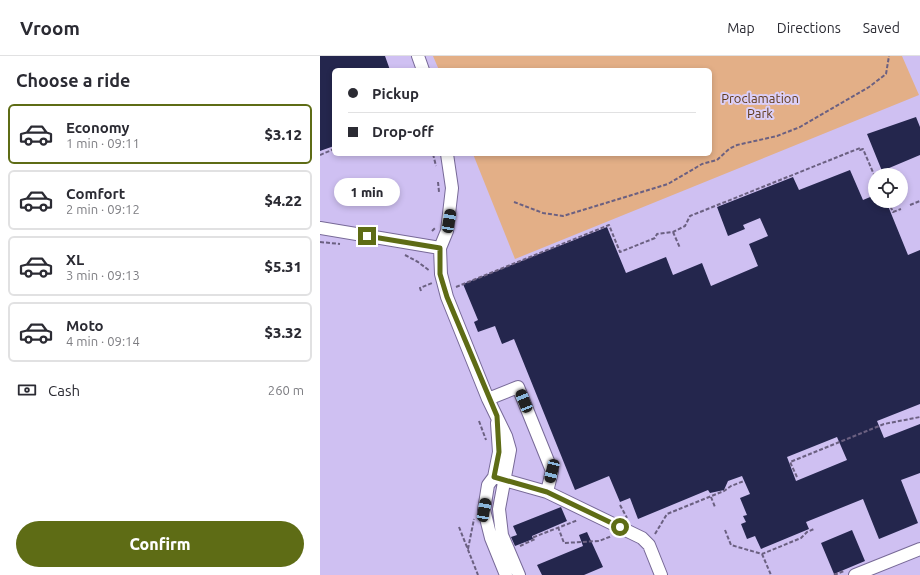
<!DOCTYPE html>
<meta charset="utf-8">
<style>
:root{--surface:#fff;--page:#f2f2f3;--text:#2b2b33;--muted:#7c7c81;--line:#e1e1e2;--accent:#5e6c15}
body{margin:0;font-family:Ubuntu,sans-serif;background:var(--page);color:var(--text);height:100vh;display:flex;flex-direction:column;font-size:15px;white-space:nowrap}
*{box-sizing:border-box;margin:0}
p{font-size:13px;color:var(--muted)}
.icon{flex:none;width:22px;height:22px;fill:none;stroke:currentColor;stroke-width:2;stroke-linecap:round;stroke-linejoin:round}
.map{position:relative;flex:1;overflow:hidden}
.panel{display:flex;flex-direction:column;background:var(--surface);width:320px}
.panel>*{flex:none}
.top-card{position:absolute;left:12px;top:12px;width:380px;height:88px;border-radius:6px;box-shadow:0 2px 6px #0003;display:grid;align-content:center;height:88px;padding:0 16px;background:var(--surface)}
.tools{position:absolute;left:548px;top:112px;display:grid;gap:8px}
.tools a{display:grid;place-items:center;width:40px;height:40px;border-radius:50%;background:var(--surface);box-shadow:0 2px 6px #0003;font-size:20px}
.end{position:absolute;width:18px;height:18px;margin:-9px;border:5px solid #5e6c15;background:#fff;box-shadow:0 0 0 2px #fff}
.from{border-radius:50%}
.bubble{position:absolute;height:28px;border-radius:14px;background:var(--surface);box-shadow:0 2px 6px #0003;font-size:13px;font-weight:800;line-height:28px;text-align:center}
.car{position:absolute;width:12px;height:24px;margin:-12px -6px;border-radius:5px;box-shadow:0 0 3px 1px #0007;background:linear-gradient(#222 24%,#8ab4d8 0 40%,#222 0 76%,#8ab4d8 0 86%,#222 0)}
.top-card b{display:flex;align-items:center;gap:14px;height:38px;font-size:15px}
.top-card b+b{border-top:1px solid var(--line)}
.top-card i{width:10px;height:10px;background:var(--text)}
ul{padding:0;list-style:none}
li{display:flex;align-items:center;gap:12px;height:60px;margin:0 8px 6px;padding:0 8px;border:2px solid var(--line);border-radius:6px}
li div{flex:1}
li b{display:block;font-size:15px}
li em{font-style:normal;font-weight:800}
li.selected{border-color:var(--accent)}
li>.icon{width:36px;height:36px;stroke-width:1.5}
h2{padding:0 16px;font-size:18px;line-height:48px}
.pay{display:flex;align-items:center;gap:10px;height:44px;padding:0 16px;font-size:15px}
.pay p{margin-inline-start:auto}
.primary-button{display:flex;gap:8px;margin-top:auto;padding:8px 16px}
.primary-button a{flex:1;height:46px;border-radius:24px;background:var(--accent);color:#fff;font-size:16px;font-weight:800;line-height:46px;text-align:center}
header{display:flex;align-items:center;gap:24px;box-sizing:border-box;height:56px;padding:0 20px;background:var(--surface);border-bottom:1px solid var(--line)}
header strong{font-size:19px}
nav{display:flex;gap:22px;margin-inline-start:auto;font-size:14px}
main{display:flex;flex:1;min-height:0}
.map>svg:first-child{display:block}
.green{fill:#e3af87}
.building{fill:#24264d;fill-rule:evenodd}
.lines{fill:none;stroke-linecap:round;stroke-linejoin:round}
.minor-casing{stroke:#776997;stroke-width:14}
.path{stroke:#6b6081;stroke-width:2;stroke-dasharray:4 2;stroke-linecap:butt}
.minor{stroke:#fff;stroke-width:12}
.route{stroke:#5e6c15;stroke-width:5}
.labels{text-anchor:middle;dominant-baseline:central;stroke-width:4;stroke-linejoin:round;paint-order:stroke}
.park-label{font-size:13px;fill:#5f3919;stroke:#dbcff8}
</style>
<header>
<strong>Vroom</strong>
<nav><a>Map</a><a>Directions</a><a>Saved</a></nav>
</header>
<main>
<section class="panel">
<h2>Choose a ride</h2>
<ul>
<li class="selected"><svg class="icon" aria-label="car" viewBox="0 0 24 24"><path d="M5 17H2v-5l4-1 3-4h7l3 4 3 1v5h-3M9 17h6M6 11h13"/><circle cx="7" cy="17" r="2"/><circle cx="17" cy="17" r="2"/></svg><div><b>Economy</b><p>1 min · 09:11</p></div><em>$3.12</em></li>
<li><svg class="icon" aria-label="car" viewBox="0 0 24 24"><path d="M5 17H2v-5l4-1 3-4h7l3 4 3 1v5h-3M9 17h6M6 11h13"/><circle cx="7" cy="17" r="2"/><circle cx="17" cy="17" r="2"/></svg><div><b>Comfort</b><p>2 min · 09:12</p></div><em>$4.22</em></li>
<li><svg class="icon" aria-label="car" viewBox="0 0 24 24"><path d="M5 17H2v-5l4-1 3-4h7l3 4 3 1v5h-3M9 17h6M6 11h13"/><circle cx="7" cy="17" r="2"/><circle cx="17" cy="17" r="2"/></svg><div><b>XL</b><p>3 min · 09:13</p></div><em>$5.31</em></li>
<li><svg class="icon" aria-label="car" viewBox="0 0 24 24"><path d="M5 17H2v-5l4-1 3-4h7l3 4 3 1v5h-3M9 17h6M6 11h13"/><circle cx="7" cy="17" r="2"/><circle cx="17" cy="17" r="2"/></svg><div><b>Moto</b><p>4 min · 09:14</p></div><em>$3.32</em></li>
</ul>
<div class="pay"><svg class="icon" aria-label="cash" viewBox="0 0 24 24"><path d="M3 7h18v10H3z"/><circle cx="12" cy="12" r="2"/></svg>Cash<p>260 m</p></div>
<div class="primary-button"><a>Confirm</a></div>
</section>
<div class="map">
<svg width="600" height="519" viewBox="0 0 600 519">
<rect width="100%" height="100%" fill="#cfc0f2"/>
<path class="green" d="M113 0H582L599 39 195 203 153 98H390V14H119Z"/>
<path class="building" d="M0 0H65L70 14H14V90L0 95Z
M596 61 600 71V99L562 115 547 78Z
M530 114 543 144 555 139V145H566L588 199 600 194V348L557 365 564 382 600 368V417L581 424 598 467 559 483 543 443 486 466 489 473 441 493 435 480 427 483 421 468 426 466 423 460 427 459 420 442 430 438 422 420 408 425 404 434 390 437 388 434 318 463 310 442 300 446 289 420 255 434 194 283 182 288 175 270 158 276 154 266 158 264 143 228 287 171 306 217 346 201 353 219 382 207 391 230 438 210 429 188 448 180 440 162 423 169 425 173 408 180 397 151 473 121 479 134ZM517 381 527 404 476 425 467 401Z
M241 451 247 465 212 480 213 483 195 490 191 481 197 479 193 470Z
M532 474 545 505 514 518 501 487Z
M267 476 283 511 264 519H222L217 509 263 490 259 479Z"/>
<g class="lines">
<g class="minor-casing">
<path id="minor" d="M98 0 103 14
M127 98 132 132 127 175 120 192 121 218 127 241 168 343 186 380 190 394 179 453 182 479 199 519
M0 172 120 192
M168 343 198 331 232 415 227 436
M177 367 179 396 174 421 168 429 164 454 171 482 186 519
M174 421 227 436 322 482 329 489 341 519
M535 519 600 493"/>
</g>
<path class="path" d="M113 98 116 110
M0 99 14 93
M118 126 119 136
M568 145 573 156 581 153
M194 146 223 157 243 160 348 128 382 108 397 104 409 93 417 89 457 80 480 71 549 31 566 18 569 0
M590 149 600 145
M112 175 116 171
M353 176 360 192
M0 186 20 188
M85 199 98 206 110 215
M136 231 289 169 300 196 335 182 337 178 353 176 365 170 370 160 540 92V94L543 93 555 121
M101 235 100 232 112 227
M159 365 166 384
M477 421 470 406 564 368 600 361
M391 441 395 451
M300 449 307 462
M139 471 158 519
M238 471 244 487 279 485 292 480
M405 474 411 489 442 498 481 482 487 476 494 473
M335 478 347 458 404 435 411 430 424 425
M200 490 215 483 214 481 258 464
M148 493 154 463
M442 498 451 519
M514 519 524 515"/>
<use href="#minor" class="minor"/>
</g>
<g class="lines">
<path class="route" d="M47 180 120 192V218L127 241 177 360 179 396 174 421 227 436 300 471"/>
</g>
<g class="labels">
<g class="park-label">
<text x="440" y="42">Proclamation<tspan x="440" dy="15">Park</tspan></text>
</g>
</g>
</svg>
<div class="tools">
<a><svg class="icon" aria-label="locate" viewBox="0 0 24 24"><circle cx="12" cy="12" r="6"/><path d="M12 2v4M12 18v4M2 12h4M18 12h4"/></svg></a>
</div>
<i class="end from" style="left:300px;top:471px"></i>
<i class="end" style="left:47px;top:180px"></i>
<div class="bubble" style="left:14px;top:122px;width:66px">1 min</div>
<i class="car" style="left:129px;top:165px;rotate:10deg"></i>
<i class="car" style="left:204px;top:345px;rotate:338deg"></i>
<i class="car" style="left:232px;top:415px;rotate:194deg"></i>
<i class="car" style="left:164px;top:454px;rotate:10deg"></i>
<div class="top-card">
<b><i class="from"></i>Pickup</b>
<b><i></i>Drop-off</b>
</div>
</div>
</main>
